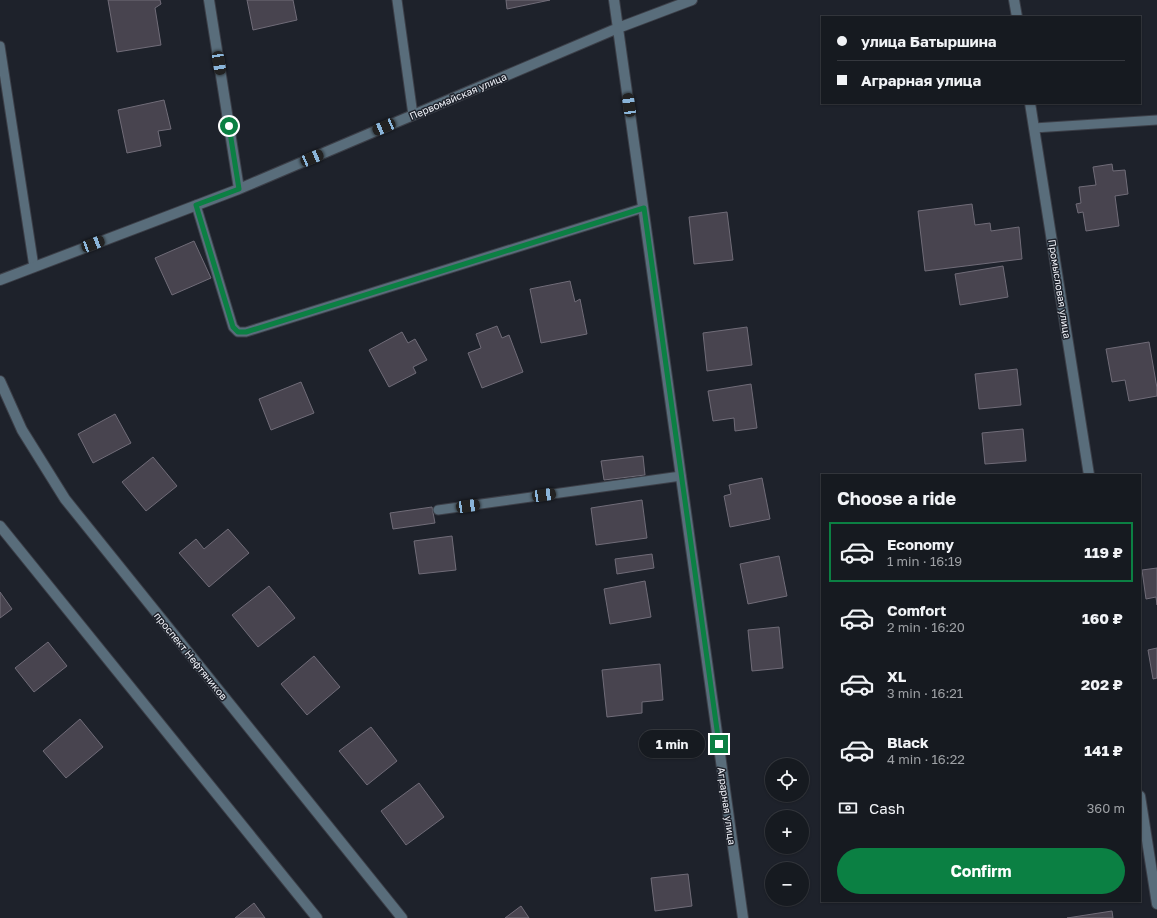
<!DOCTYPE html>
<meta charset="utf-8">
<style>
:root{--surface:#161a20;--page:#23272d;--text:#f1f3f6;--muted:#9ea1a5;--line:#35383e;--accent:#0b8043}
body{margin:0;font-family:"Golos Text",sans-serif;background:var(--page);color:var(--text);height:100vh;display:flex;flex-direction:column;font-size:15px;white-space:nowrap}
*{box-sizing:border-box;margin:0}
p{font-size:13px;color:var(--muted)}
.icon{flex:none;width:22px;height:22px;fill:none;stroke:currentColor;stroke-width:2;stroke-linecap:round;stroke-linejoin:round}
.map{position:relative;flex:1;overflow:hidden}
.drawer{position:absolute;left:821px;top:474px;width:320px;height:428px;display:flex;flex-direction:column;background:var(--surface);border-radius:0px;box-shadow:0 1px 3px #0004,0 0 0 1px var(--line)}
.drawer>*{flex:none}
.guide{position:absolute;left:821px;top:16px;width:320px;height:88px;border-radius:0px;box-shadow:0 1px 3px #0004,0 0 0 1px var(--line);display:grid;align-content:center;height:88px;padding:0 16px;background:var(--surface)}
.fabs{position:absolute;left:765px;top:758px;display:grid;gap:8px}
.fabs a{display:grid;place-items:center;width:44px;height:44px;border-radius:50%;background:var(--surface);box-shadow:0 1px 3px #0004,0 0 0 1px var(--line);font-size:20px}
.end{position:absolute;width:18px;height:18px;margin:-9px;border:5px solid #0b8043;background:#fff;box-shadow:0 0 0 2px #fff}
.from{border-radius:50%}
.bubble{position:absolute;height:28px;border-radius:14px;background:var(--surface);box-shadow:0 1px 3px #0004,0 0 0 1px var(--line);font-size:13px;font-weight:700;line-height:28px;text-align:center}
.car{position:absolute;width:12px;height:24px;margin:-12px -6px;border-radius:5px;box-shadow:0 0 3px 1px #0007;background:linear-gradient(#222 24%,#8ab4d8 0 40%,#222 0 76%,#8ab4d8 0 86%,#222 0)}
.guide b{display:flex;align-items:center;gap:14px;height:38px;font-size:15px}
.guide b+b{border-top:1px solid var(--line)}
.guide i{width:10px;height:10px;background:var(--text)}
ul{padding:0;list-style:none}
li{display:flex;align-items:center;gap:12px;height:60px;margin:0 8px 6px;padding:0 8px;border:2px solid transparent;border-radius:0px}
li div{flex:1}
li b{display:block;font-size:15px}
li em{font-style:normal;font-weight:700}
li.current{border-color:var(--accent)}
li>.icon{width:36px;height:36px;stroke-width:1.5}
h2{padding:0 16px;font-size:18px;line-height:48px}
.pay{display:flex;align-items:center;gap:10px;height:44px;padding:0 16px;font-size:15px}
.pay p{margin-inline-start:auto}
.primary-button{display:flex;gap:8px;margin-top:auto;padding:8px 16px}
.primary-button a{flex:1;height:46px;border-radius:24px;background:var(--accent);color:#fff;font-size:16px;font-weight:700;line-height:46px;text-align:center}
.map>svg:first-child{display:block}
.building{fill:#48444f;stroke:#706c78}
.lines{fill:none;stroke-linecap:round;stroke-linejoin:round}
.service-casing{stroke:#3c3f48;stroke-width:11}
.minor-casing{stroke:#3c3f48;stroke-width:12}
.service{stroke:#596d7b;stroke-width:9}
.minor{stroke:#596d7b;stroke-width:10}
.route{stroke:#0b8043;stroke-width:5}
.labels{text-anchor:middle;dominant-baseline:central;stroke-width:3;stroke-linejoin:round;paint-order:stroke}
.street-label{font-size:10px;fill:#f2f4fb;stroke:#1e222b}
</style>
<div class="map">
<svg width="1157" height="918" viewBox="0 0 1157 918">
<rect width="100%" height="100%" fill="#1e222b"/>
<path class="building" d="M108 0H160L161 4 155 8 161 45 117 52Z
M247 0H293L297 20 253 30Z
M506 0H550L507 9Z
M164 100 171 129 158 131 161 146 127 153 118 110Z
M1112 164 1113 171 1125 170 1128 194 1115 196 1119 226 1086 231 1083 212 1078 213 1076 204 1081 203 1079 187 1096 185 1093 167Z
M972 204 975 225 990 223 991 231 1019 227 1022 259 925 271 918 211Z
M727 212 733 260 694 264 689 217Z
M194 241 211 278 172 295 155 258Z
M1003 266 1008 297 960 305 955 274Z
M570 281 575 302 580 299 587 334 541 343 530 289Z
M497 326 502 338 509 335 523 372 482 388 468 353 481 348 476 334Z
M747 327 752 365 707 371 703 333Z
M402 332 408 343 415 339 427 360 413 367 416 373 389 387 369 350Z
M1149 342 1157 388V396L1129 401 1125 380 1112 382 1106 349Z
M1017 369 1021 405 979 409 975 374Z
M301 382 314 413 271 430 259 399Z
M751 384 757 428 735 431 734 418 713 421 708 391Z
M115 414 131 443 93 463 78 434Z
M1023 429 1026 461 985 464 982 433Z
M643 456 645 475 604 480 601 461Z
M153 457 177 486 146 511 122 482Z
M762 478 770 519 730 527 724 496 731 494 729 485Z
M642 500 647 538 596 545 591 508Z
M432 507 435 523 393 529 390 513Z
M228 529 249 553 209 587 179 553 196 539 204 549Z
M452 536 456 570 419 574 414 541Z
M652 554 654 568 617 574 615 559Z
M779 556 787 596 748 604 740 564Z
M1157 568V605L1156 597 1146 599 1142 570Z
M645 581 651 617 610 624 604 589Z
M269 586 295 618 258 647 232 615Z
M0 592 12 609 0 618Z
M779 627 783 668 752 671 748 630Z
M48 642 67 666 34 692 15 668Z
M1157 648V678L1153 679 1148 650Z
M314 656 340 687 307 715 281 684Z
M660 664 663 700 642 702V713L607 717 602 670Z
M80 719 103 747 66 778 43 751Z
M371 727 397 761 367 785 339 751Z
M419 783 444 817 406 845 381 811Z
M688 874 692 906 655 911 651 878Z
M254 903 265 918H235Z
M521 906 529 918H505Z
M1112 911 1113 918H1067Z"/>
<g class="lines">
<g class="service-casing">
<path id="service" d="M397 0 413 115
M0 46 34 267
M1034 128 1157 120
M196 205 233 327 238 332H246L643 208
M438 510 681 476"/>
</g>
<g class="minor-casing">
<path id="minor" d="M209 0 239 189
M614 0 743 918
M1014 0 1017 17
M1030 103 1089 475
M0 280 239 189 618 28 692 0
M0 381 22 430 65 499 402 918
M0 526 317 918
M1140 796 1157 904"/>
</g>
<use href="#service" class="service"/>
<use href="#minor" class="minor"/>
</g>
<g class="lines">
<path class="route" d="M229 126 239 189 196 205 233 327 238 332H246L644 208 719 744"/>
</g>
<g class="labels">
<g class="street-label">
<text transform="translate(458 96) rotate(-23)">Первомайская улица</text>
<text transform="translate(1060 289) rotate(81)">Промысловая улица</text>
<text transform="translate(191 656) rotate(51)">проспект Нефтяников</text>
<text transform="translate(727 806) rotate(82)">Аграрная улица</text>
</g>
</g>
</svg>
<div class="fabs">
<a><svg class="icon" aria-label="locate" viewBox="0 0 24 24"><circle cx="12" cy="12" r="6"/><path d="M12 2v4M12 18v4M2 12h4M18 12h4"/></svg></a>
<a>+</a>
<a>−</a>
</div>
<i class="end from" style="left:229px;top:126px"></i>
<i class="end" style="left:719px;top:744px"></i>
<div class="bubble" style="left:639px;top:730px;width:66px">1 min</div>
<i class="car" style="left:219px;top:63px;rotate:171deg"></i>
<i class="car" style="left:629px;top:105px;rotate:352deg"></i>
<i class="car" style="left:384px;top:127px;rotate:247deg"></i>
<i class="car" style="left:312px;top:158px;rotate:67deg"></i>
<i class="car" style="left:93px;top:244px;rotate:69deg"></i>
<i class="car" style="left:544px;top:495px;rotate:82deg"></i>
<i class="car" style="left:468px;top:506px;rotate:82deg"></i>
<div class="guide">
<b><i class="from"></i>улица Батыршина</b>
<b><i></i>Аграрная улица</b>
</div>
<section class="drawer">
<h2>Choose a ride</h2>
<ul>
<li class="current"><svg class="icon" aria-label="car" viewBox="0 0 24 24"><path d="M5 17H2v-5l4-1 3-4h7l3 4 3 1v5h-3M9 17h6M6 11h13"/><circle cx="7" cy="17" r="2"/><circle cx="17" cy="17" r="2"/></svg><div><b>Economy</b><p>1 min · 16:19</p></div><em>119 ₽</em></li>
<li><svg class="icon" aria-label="car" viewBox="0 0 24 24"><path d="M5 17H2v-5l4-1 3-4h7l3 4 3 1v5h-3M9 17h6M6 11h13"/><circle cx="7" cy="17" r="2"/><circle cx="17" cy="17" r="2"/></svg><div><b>Comfort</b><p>2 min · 16:20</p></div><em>160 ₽</em></li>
<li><svg class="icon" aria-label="car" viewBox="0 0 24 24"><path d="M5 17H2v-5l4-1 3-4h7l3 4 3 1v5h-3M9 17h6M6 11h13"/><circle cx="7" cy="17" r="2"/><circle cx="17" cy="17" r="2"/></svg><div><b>XL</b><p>3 min · 16:21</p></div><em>202 ₽</em></li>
<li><svg class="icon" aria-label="car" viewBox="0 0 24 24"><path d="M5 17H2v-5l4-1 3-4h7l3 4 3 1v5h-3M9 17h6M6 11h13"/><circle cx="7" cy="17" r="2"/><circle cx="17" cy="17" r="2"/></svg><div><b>Black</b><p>4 min · 16:22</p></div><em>141 ₽</em></li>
</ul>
<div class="pay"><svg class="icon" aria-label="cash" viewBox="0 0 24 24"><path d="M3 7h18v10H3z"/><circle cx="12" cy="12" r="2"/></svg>Cash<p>360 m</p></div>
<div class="primary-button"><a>Confirm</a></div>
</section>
</div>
